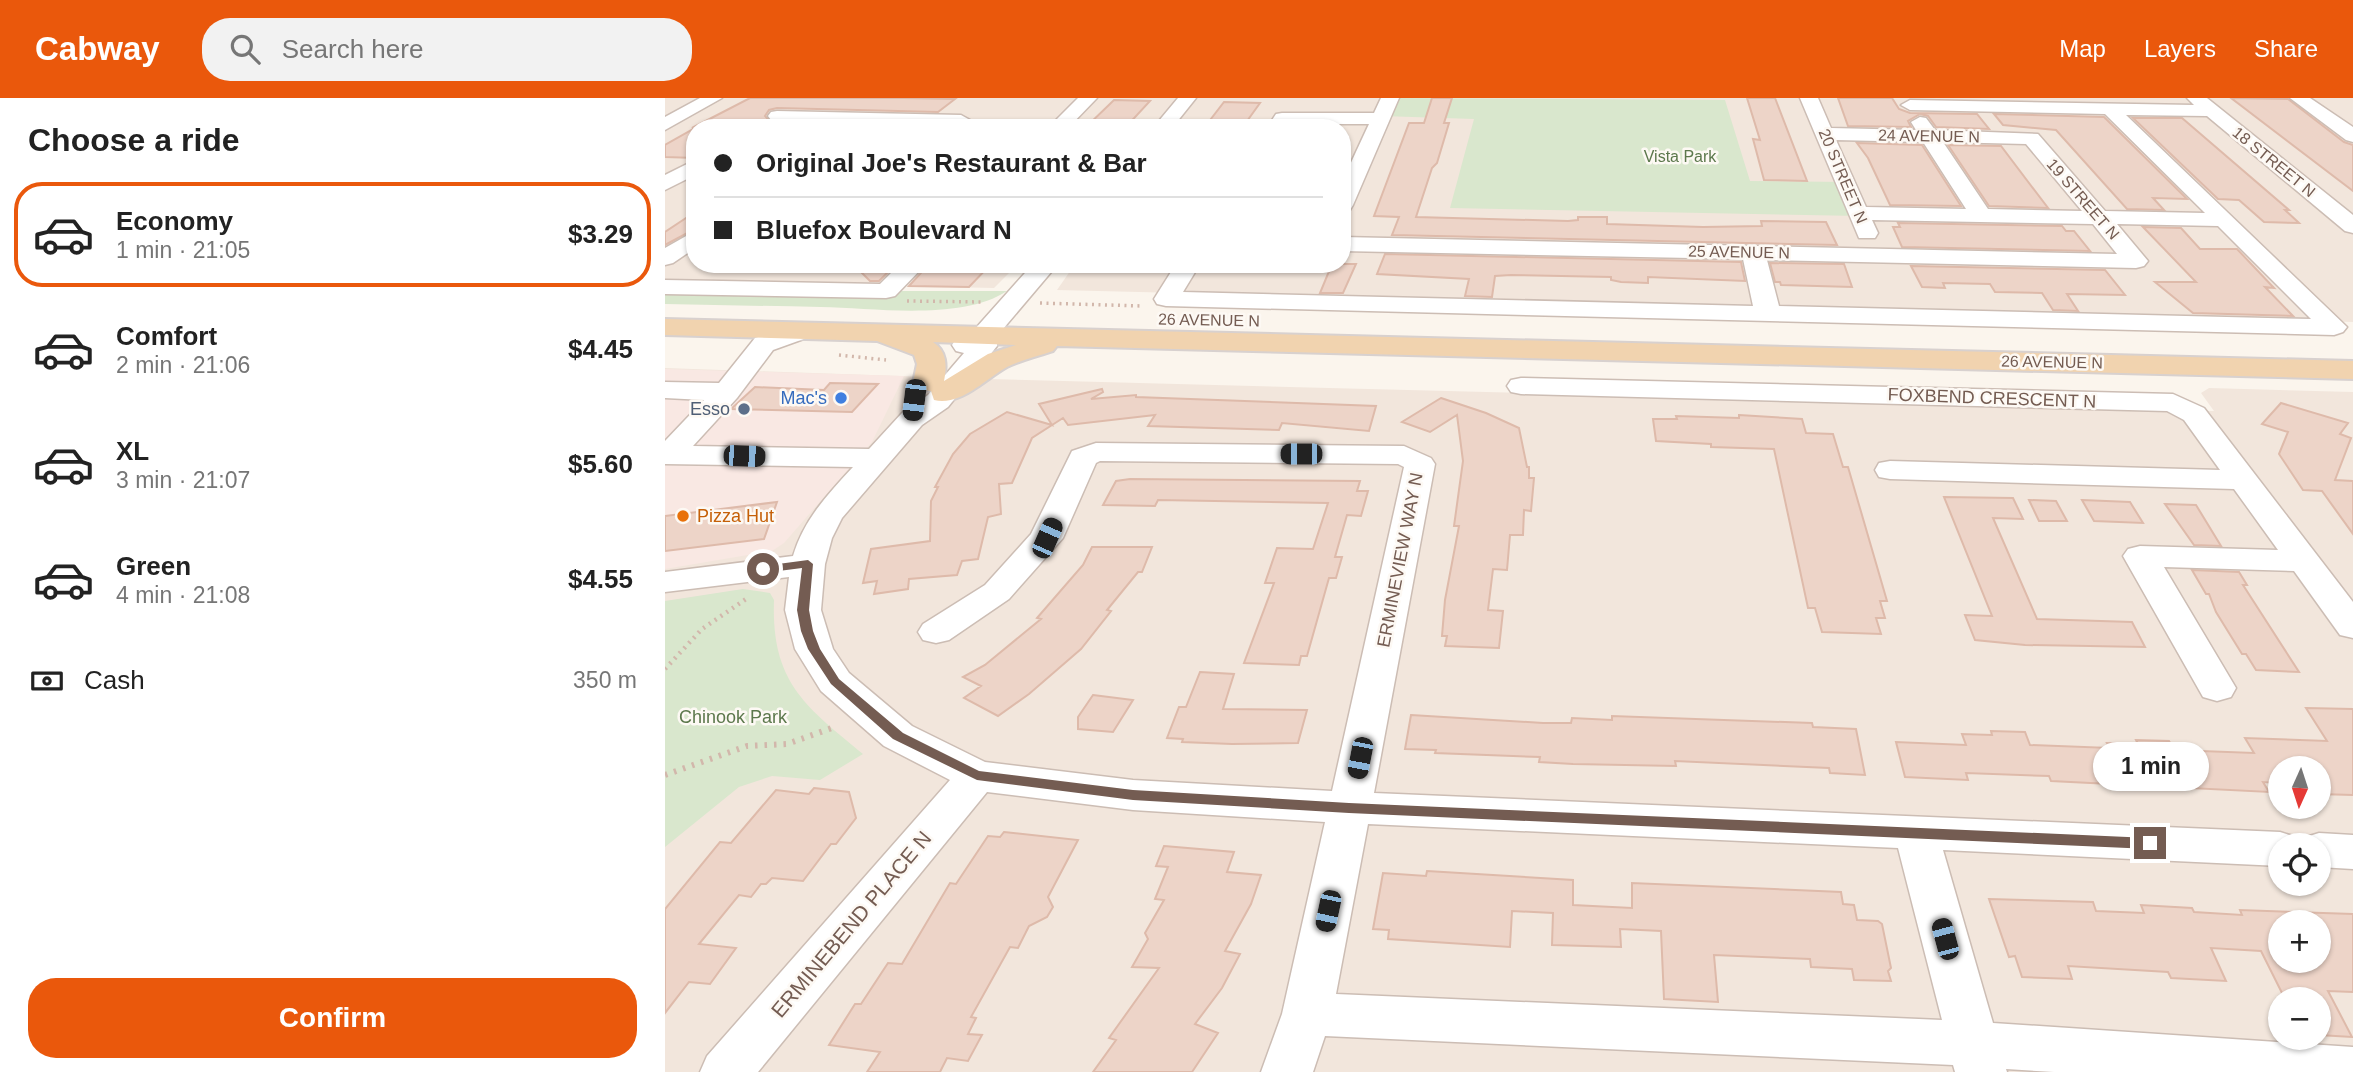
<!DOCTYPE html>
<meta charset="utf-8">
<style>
:root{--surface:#fff;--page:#f2f2f2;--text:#222;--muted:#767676;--line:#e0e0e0;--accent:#ea580c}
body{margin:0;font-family:Helvetica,sans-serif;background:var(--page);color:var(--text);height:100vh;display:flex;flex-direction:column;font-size:26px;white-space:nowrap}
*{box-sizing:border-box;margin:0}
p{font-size:23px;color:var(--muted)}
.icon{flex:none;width:38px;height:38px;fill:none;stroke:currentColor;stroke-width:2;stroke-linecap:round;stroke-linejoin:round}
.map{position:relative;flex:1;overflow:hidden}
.side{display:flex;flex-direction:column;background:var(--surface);width:665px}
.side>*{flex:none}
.banner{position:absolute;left:21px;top:21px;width:665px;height:154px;border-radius:28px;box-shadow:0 2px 5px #0004;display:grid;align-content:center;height:154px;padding:0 28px;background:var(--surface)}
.needle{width:46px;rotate:183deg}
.controls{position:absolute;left:1603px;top:658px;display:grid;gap:14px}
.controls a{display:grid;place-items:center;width:63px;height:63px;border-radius:50%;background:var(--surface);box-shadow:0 2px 5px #0004;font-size:35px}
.end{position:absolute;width:32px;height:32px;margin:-16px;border:9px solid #745c52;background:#fff;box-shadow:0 0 0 4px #fff}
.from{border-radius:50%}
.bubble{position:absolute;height:49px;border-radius:24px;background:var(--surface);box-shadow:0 2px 5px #0004;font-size:23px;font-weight:800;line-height:49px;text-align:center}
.car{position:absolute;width:21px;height:42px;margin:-21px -10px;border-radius:9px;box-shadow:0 0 5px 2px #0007;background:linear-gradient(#222 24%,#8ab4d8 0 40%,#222 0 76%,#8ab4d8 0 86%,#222 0)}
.banner b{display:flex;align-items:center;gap:24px;height:66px;font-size:26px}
.banner b+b{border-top:2px solid var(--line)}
.banner i{width:18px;height:18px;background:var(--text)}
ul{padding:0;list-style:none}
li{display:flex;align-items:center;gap:21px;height:105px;margin:0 14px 10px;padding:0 14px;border:4px solid transparent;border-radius:28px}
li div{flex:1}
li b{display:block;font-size:26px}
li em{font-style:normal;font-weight:800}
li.selected{border-color:var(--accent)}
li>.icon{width:63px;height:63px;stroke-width:1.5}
h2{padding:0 28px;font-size:32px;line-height:84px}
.pay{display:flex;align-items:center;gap:18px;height:77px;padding:0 28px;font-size:26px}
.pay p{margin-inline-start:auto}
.button{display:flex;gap:14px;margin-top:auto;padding:14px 28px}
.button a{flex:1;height:80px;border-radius:28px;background:var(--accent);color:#fff;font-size:28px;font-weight:800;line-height:80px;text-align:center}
header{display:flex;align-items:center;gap:42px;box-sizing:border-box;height:98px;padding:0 35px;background:var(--accent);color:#fff}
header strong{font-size:33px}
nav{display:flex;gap:38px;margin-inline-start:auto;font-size:24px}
.search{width:490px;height:63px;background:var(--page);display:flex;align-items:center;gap:18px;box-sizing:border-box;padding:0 24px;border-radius:28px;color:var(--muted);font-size:26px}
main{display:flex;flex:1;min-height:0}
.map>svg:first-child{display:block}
.residential{fill:#f2e6dc;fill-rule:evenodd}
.commercial{fill:#f9e8e3}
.green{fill:#d9e7cd}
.building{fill:#edd4c8;stroke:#debaaa;stroke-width:2;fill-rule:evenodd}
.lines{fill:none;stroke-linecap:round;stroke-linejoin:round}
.minor-casing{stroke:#ccbdb4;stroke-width:3}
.major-casing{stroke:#d8d1cf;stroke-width:4}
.path-far2{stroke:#d2b7ab;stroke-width:3.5;stroke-dasharray:2 4.5;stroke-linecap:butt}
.path-far1{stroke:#d2b7ab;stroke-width:4.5;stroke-dasharray:2 5;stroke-linecap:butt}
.path{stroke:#d2b7ab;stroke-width:6;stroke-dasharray:2.5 7;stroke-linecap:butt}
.minor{fill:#fff;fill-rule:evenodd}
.major{fill:#f1d3af;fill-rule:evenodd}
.route{fill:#745c52}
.shop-dot{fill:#3f7fe0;stroke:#fdf9f4;stroke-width:2.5}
.service-dot{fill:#5c6f8a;stroke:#fdf9f4;stroke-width:2.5}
.food-dot{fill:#e8710a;stroke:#fdf9f4;stroke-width:2.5}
.labels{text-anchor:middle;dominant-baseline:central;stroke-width:5;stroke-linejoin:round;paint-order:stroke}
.far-street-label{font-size:16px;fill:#745c52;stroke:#fdf9f4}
.far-park-label{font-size:16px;fill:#5c784c;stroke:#fdf9f4}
.shop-label{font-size:18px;fill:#366cbe;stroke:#fdf9f4;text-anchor:end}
.street-label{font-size:18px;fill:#745c52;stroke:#fdf9f4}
.service-label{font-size:18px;fill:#4e5e75;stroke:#fdf9f4;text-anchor:end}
.food-label{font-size:18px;fill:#c56008;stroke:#fdf9f4;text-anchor:start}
.park-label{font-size:18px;fill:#5c784c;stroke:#fdf9f4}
.near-street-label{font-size:21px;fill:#745c52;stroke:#fdf9f4}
</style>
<header>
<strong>Cabway</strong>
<div class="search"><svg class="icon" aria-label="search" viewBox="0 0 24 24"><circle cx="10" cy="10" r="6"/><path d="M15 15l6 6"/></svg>Search here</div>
<nav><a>Map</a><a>Layers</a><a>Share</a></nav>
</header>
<main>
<section class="side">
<h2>Choose a ride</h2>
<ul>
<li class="selected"><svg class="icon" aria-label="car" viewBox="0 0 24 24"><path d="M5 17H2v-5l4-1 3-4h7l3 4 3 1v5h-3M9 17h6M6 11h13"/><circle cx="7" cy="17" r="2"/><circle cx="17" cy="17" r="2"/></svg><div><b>Economy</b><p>1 min · 21:05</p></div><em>$3.29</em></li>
<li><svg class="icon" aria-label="car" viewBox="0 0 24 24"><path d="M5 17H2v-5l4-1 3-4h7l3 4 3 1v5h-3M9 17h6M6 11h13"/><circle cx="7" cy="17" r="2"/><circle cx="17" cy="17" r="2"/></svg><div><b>Comfort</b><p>2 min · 21:06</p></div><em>$4.45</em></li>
<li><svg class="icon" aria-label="car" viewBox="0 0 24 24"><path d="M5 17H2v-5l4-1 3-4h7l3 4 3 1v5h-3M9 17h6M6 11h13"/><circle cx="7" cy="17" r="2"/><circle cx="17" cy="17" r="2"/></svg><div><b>XL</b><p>3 min · 21:07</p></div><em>$5.60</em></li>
<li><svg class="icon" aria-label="car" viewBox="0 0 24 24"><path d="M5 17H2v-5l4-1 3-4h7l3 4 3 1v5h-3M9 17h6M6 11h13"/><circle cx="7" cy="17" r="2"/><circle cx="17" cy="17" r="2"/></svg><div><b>Green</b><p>4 min · 21:08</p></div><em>$4.55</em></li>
</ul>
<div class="pay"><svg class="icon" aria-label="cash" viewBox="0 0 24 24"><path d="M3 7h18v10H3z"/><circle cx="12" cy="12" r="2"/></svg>Cash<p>350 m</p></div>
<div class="button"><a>Confirm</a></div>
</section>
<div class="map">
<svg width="1688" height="974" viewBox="0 0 1688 974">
<rect width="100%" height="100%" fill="#fbf5ed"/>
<path class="residential" d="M0 0H518L488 30H30V166H353L329 190 0 183Z
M527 0H1688V224L392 192 410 166H677V30H506Z
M0 270 322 281 1549 313 1536 295 1544 290 1688 294V974H0ZM1615 670H1654V709H1615ZM1615 747H1654V786H1615ZM1615 824H1654V863H1615ZM1615 901H1654V940H1615Z"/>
<path class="commercial" d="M0 271 239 278 207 344 119 445 107 453 0 471Z"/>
<path class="green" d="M725 0 1060 2 1085 83 1181 84 1195 118 785 110 809 21 717 18Z
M0 193H342C297 223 209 210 156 209 104 208 52 207 0 206Z
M78 491 105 495 109 502C106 584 140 608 198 656L155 682 107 678 74 689 0 749V503Z"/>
<path class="building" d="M85 0H239L290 1 273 14 112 10 104 12 100 18 106 25 251 30H27Z
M767 0H787L779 25H784L772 65 767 70 751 119 903 123 913 122V119H942V126L1038 129 1097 128 1096 123 1161 124 1172 147 727 137 734 119 709 118 744 25H759Z
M1082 0H1110L1142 83 1099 82 1088 41 1095 42Z
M1173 0H1227L1234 11 1245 15 1312 16 1324 31 1271 29 1263 18 1255 16 1243 23 1246 29 1183 28Z
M1566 0 1623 1 1679 44 1688 47V93Z
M449 2 485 3 460 30H420Z
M559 4 595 5 577 30H539Z
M1329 16 1439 19 1522 101 1488 100 1499 112 1462 111 1391 32 1338 27Z
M1468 20H1517L1624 112H1620L1634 125 1599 124 1574 102 1553 101Z
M30 30V60L0 59V47Z
M1192 45 1257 47 1296 108 1225 107 1203 60Z
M1283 47 1336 48 1383 110 1324 108Z
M30 114V131L0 147V134Z
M1233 125 1397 128 1401 133H1409L1425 153 1237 149 1228 129H1235Z
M1478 129 1516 130 1535 151H1572L1609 190 1600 189 1628 218 1528 215 1490 184H1531Z
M720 156 1076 164 1080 183 983 179V185L956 184 946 182V179L846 177 830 178 827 199 800 198 804 181 712 176Z
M1105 165 1179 166 1187 189 1116 187 1115 184H1110Z
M188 166H223V174L214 183H205Z
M264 166H326L304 189 244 188Z
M667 166H691L678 195H655Z
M1246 168 1440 172 1460 197 1402 196 1413 213 1388 212 1377 195 1330 194 1325 186 1278 185 1280 190 1257 189Z
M165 285 213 286 187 314 66 311 90 289 159 292Z
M437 291 438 294 426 301 471 297V299L711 308 704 333 617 325 614 332 483 328 490 317 403 327 398 320 367 340 347 385 334 386 336 416 323 419 313 461 297 463 292 477 244 481 243 491 209 496 212 483 198 485 206 451 265 443 266 403 273 389H270L288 356 305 336 342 314 387 327 374 306Z
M776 300 821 315 854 330 862 369H864V380H869L866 413 859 412 858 437H845L842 472 828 471 823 512 838 513 834 550 780 548 782 538H777L780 502 794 428H789L798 363 792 317 765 334 737 324Z
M1616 305 1683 325 1675 336 1686 340 1670 382 1688 383V436L1657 393 1638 392 1614 356 1623 334 1597 326Z
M1074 317 1137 321 1141 335 1168 336 1178 369H1183L1222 503H1215L1220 520H1211L1216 536 1157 534 1150 510H1143L1109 351 1046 349V346L991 343 988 321H1012L1011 318 1074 320Z
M465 381 695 383 692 393H703L696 418 682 417 670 459H677L671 480H664L642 558H636L634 567 579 565 609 485H600L612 450 648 451 663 405 493 402 490 408 438 407 451 383Z
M1279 399 1348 400 1358 421 1328 420 1372 521 1467 524 1480 549 1360 547 1310 542 1300 517 1327 518Z
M1364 402 1391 403 1402 423H1374Z
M1417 402 1465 404 1478 425 1429 423Z
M112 404 99 441 0 453V418Z
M1500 406 1531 407 1556 448 1529 447Z
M427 449H487L477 474H473L442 512 446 513 416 551 364 596 333 618 299 600 316 588 298 579 320 567 376 521 372 520 418 467Z
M1527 472 1574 474 1582 487H1578L1634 574 1591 572 1581 556H1577L1551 514 1544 496H1541Z
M535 574 569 576 558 611 642 612 633 645 567 646 517 644 518 641 502 640 514 609H521Z
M428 597 468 602 448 634 413 631V619Z
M1641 610 1688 611V697L1654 696V670H1615V685L1598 684 1604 694 1386 683 1384 678 1301 675 1303 682 1240 679 1231 644 1301 647 1297 636 1327 637 1326 633 1360 634 1365 647 1445 650 1442 645 1473 646 1471 642 1504 643 1509 652 1589 655 1580 640 1662 643Z
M746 617 878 625H906L907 620 947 622V618L1147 625 1148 629 1191 631 1200 677 1165 675 1164 670 1010 663 1011 668 908 666 874 664 875 659 770 655 771 652 740 651Z
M149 690 184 694 191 720 171 746H166L138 783 107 780 101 786H96L86 799 74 797 34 846 71 850 45 886 24 884 0 915V811L55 744 66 745 111 692 144 696Z
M339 734 413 742 383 799 388 809 382 819 364 828 353 850 345 849 306 919 311 920 303 936 317 937 303 963 282 960 275 974H202L215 954 164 947 190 906H196L223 865 237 866 285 785 291 786 323 738 335 739Z
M499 748 569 754 562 774 596 777 586 806 560 853 575 856 557 890 530 926 553 935 527 974H428L451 942 444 940 494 870 467 869 483 841 480 835 499 802 490 801 503 769 491 768Z
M762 773 908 782V807L967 810V785L1176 794 1178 806 1189 807 1192 822 1213 823 1217 826 1226 870 1223 873 1226 883 1189 882 1187 871 1146 869 1145 861 1049 857 1053 904 999 901 996 833 955 831 956 849 887 847 888 815 847 813 845 849 723 841 724 832 708 831 718 775 761 778Z
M1324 801 1428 804 1431 813 1479 815 1476 807 1527 810 1529 814 1577 817 1575 812 1688 816V894L1663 893 1687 939 1654 937V901H1620L1596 853 1546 850 1561 883 1506 880 1503 874 1403 868 1407 881 1357 879 1350 858 1344 859ZM1615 824H1654V863H1615Z"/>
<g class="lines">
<g class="minor-casing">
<path id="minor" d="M35 0H57L0 32V19Z
M413 0H432L403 30H383Z
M513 0H531L507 30H488Z
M716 0H734L688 107 685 112 677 113V84L704 26H623L620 30H602L611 16 617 15H709Z
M1135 0H1153L1166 30 1251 32 1246 24 1255 19 1261 20 1270 32 1373 36 1440 113 1540 115 1440 16 1245 12 1236 7 1245 2 1529 7 1522 0H1542L1688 117V135L1680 133 1542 18 1461 17 1682 229 1678 234 1669 237 501 208 492 206 489 201 511 166H535L518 194 1088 208 1078 161 677 153V139L1452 156 1428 126 1207 122 1213 135 1210 140H1194ZM1171 42 1258 44 1301 111 1201 109ZM1278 44 1361 46 1417 113 1323 111ZM1452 126 1553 128 1646 221 1114 208 1102 162 1471 170 1479 168 1483 163Z
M1625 0H1645L1688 29V44L1681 42Z
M112 13 296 17 305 22 298 30H277L279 27 106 22 103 18 106 14Z
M30 62V77L0 92V77Z
M30 133V150L8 165 0 167V150Z
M235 166H261L230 198 221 200 0 196V182L215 186Z
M368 166H393L332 238V248L283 309 257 327 177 420 167 440 160 466 156 512 168 551 184 575 247 628 320 664 468 682 667 693 739 369 733 366 435 363 431 365 398 440 344 501 284 542 271 545 258 542 253 534 258 526 320 487 366 436 407 353 431 345 739 348 766 360 770 366 709 695 1615 734 1631 739 1635 746 1638 740 1654 735 1688 737V771L1654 769V747H1615V768L1278 752 1328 925 1688 949V974H1389L1341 971 1342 974H1290L1288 967 660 938 648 974H596L617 916 660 724 468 712 322 694 93 974H35L42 958 285 682 219 648 156 593 130 551 120 512 124 479 0 494V474L128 458C139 421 163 396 188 369L0 366V343L39 302 0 300V284L54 285 90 240 138 225 147 228 151 233 147 238 108 252 72 300 28 348 204 351 237 315 263 297 299 255 291 253 287 247 291 241 310 231ZM703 726 1233 750 1277 922 671 896Z
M856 280 1508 296 1539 310 1688 504V540L1675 537 1629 473 1499 469 1571 590 1566 599 1552 603 1538 599 1458 458 1463 451 1475 448 1613 452 1569 391 1225 381 1214 379 1210 372 1214 365 1225 363 1555 372 1519 322 1502 313 856 296 846 294 842 288 846 282Z"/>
</g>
<g class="major-casing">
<path id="major" d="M0 221 1688 263V281L392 248 388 253C373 258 356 262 342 269 319 282 296 308 269 302L266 293 252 291 248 285 252 266 249 257 212 243 0 237ZM268 244 351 247 323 256 279 283C282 268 282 253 268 244Z"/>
</g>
<path class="path-far2" d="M242 203 318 204
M375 205 478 208
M174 257 221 262"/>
<path class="path-far1" d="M0 571 37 531 84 499"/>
<path class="path" d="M0 677 82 648 122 646 167 630"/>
<use href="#minor" class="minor"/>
<use href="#major" class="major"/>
</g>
<path class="route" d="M143 462 148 466 144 512 148 533 155 551 174 581 238 635 314 673 468 692 684 705 1485 740 1492 745 1485 751 684 715 468 702 312 682 228 641 166 586 143 551 136 533 132 512 137 470 98 475 93 471 98 468Z"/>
<circle class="shop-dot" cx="176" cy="300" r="7"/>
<circle class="service-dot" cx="79" cy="311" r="7"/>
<circle class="food-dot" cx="18" cy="418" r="7"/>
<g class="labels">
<g class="far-street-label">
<text transform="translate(1264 38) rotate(1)">24 AVENUE N</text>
<text transform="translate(1609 64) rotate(39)">18 STREET N</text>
<text transform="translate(1178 78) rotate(67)">20 STREET N</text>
<text transform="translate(1418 101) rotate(49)">19 STREET N</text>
<text transform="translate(1074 154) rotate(1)">25 AVENUE N</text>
<text transform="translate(544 222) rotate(1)">26 AVENUE N</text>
<text transform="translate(1387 264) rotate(1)">26 AVENUE N</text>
</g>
<g class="far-park-label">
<text x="1015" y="58">Vista Park</text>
</g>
<g class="shop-label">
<text x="162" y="300">Mac's</text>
</g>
<g class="street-label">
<text transform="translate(1327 300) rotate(2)">FOXBEND CRESCENT N</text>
<text transform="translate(735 462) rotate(-79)">ERMINEVIEW WAY N</text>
</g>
<g class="service-label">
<text x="65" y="311">Esso</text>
</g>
<g class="food-label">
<text x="32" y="418">Pizza Hut</text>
</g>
<g class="park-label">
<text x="68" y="619">Chinook Park</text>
</g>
<g class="near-street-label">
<text transform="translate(186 826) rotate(-50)">ERMINEBEND PLACE N</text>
</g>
</g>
</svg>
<div class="controls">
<a><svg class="needle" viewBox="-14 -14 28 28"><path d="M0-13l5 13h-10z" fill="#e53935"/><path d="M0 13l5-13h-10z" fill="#767676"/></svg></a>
<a><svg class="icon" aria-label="locate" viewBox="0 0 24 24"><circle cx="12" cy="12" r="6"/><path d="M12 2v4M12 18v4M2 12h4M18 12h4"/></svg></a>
<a>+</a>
<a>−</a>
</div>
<i class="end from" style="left:98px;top:471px"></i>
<i class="end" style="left:1485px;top:745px"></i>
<div class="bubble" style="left:1428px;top:644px;width:116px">1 min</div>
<i class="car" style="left:249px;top:302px;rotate:187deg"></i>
<i class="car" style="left:636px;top:356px;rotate:270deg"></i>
<i class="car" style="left:79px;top:358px;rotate:92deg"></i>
<i class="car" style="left:382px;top:440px;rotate:24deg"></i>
<i class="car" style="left:695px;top:660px;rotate:191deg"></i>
<i class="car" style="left:663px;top:813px;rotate:192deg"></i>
<i class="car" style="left:1280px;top:841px;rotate:345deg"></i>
<div class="banner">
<b><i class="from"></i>Original Joe's Restaurant &amp; Bar</b>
<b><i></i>Bluefox Boulevard N</b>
</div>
</div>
</main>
